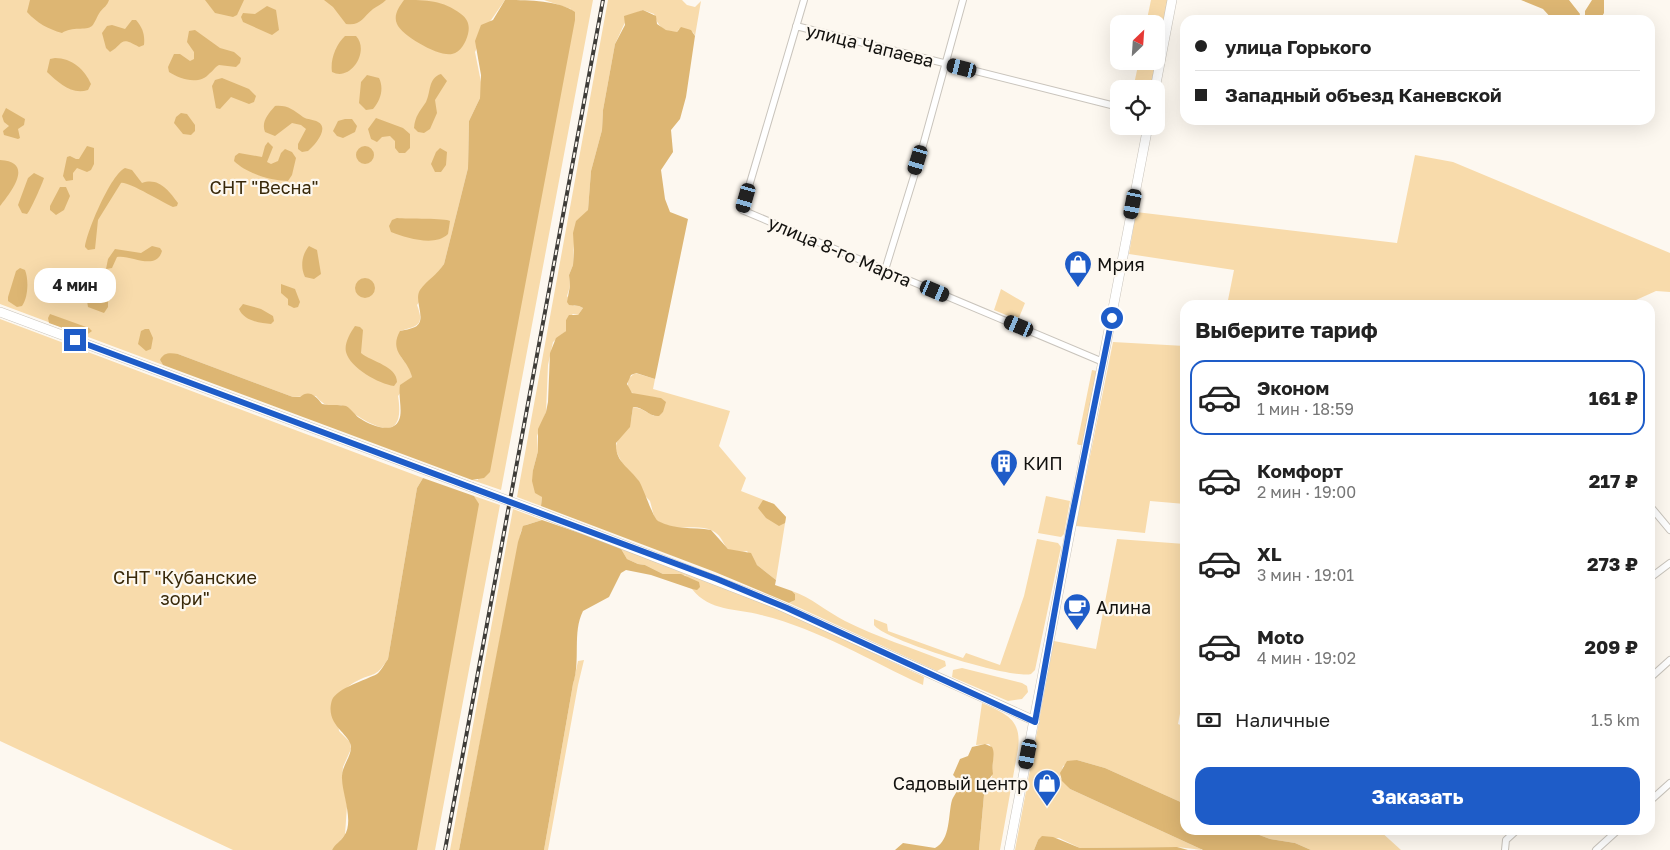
<!DOCTYPE html>
<html lang="ru">
<meta charset="utf-8">
<style>
:root{--surface:#fff;--page:#f2f2f2;--text:#222;--muted:#767676;--line:#e0e0e0;--accent:#1e5cc8}
body{margin:0;font-family:"Golos Text",sans-serif;background:var(--page);color:var(--text);height:100vh;display:flex;flex-direction:column;font-size:19px;white-space:nowrap}
*{box-sizing:border-box;margin:0}
p{font-size:16px;color:var(--muted)}
.icon{flex:none;width:28px;height:28px;fill:none;stroke:currentColor;stroke-width:2;stroke-linecap:round;stroke-linejoin:round}
.map{position:relative;flex:1;overflow:hidden}
.details{position:absolute;left:1180px;top:300px;width:475px;height:535px;display:flex;flex-direction:column;background:var(--surface);border-radius:15px;box-shadow:0 5px 20px #0002}
.details>*{flex:none}
.guide{position:absolute;left:1180px;top:15px;width:475px;height:110px;border-radius:15px;box-shadow:0 5px 20px #0002;display:grid;align-content:center;height:110px;padding:0 15px;background:var(--surface)}
.needle{width:32px;rotate:25deg}
.controls{position:absolute;left:1110px;top:15px;display:grid;gap:10px}
.controls a{display:grid;place-items:center;width:55px;height:55px;border-radius:10px;background:var(--surface);box-shadow:0 5px 20px #0002;font-size:25px}
.end{position:absolute;width:22px;height:22px;margin:-11px;border:6px solid #1e5cc8;background:#fff;box-shadow:0 0 0 2px #fff}
.from{border-radius:50%}
.bubble{position:absolute;height:35px;border-radius:15px;background:var(--surface);box-shadow:0 5px 20px #0002;font-size:16px;font-weight:700;line-height:35px;text-align:center}
.car{position:absolute;width:15px;height:30px;margin:-15px -8px;border-radius:6px;box-shadow:0 0 4px 1px #0007;background:linear-gradient(#222 24%,#8ab4d8 0 40%,#222 0 76%,#8ab4d8 0 86%,#222 0)}
.guide b{display:flex;align-items:center;gap:18px;height:48px;font-size:19px}
.guide b+b{border-top:1px solid var(--line)}
.guide i{width:12px;height:12px;background:var(--text)}
ul{padding:0;list-style:none}
li{display:flex;align-items:center;gap:15px;height:75px;margin:0 10px 8px;padding:0 5px;border:2px solid transparent;border-radius:15px}
li div{flex:1}
li b{display:block;font-size:19px}
li em{font-style:normal;font-weight:700}
li.active{border-color:var(--accent)}
li>.icon{width:45px;height:45px;stroke-width:1.5}
h2{padding:0 15px;font-size:22px;line-height:60px}
.pay{display:flex;align-items:center;gap:12px;height:55px;padding:0 15px;font-size:19px}
.pay p{margin-inline-start:auto}
.action{display:flex;gap:10px;margin-top:auto;padding:10px 15px}
.action a{flex:1;height:58px;border-radius:15px;background:var(--accent);color:#fff;font-size:20px;font-weight:700;line-height:58px;text-align:center}
.map>svg:first-child{display:block}
.green{fill:#f8dbab}
.forest{fill:#ddb673}
.lines{fill:none;stroke-linecap:round;stroke-linejoin:round}
.street-casing{stroke:#c9c4bc;stroke-width:8}
.secondary-casing{stroke:#c9c4bc;stroke-width:10}
.street{stroke:#fff;stroke-width:6}
.secondary{stroke:#fff;stroke-width:9}
.rail-casing{stroke:#3f3d39;stroke-width:4}
.rail{stroke:#fdf8f0;stroke-width:2;stroke-dasharray:5.5;stroke-linecap:butt}
.secondary-bridge-casing{stroke:#c9c4bc;stroke-width:10;stroke-linecap:butt}
.secondary-bridge{stroke:#fff;stroke-width:9}
.route{stroke:#1e5cc8;stroke-width:6}
.labels{text-anchor:middle;dominant-baseline:central;stroke-width:4.5;stroke-linejoin:round;paint-order:stroke}
.street-label{font-size:18px;fill:#13120f;stroke:#fdf8f0}
.park-label{font-size:18px;fill:#39290a;stroke:#fdf8f0}
.poi-label{font-size:18px;fill:#13120f;stroke:#fdf8f0;text-anchor:start}
</style>
<div class="map">
<svg width="1670" height="850" viewBox="0 0 1670 850">
<rect width="100%" height="100%" fill="#fdf8f0"/>
<path class="green" d="M0 0H505L489 23 475 52 482 87 480 98 469 121 468 168 444 264 417 305C425 326 417 326 400 331L401 357 411 370 412 377 398 396C407 452 365 421 341 405 329 407 324 406 316 396L293 397 178 354 160 360 163 365 0 304Z
M544 0H593L501 490 472 480H478L571 9Z
M608 0H682L687 5 695 7 701 1 695 36 693 32 679 29 677 32C663 32 658 26 654 14L643 10 628 16 615 44 603 110 602 130 591 171 588 210 574 243 573 265 569 275 570 286 567 296 574 306H579L583 308 578 315 573 314 566 320V331L553 342 548 365 546 412 537 436 538 451 533 470 542 497 541 506 517 497Z
M1151 0H1168L1156 58V24H1146Z
M1139 61H1156L1150 89H1133Z
M1415 155 1453 162 1670 253V292L1656 291 1625 305H1227L1234 270 1129 254 1136 212 1397 243Z
M1001 289 1025 303 1018 320 994 310Z
M0 319 423 478 417 488 388 659C374 680 375 671 355 682 348 686 343 692 335 696L339 731 350 742 351 749 343 767 342 778 347 806 345 835 332 850H233L0 741Z
M1113 342 1185 346V504L1150 501 1145 533 1076 526Z
M1092 370 1097 371 1082 445H1079L1077 444Z
M635 373 655 379 653 389 730 411 719 446 746 478 741 491 774 504 786 517 776 580 757 565 747 551C720 556 728 539 713 531 700 524 683 530 670 526 665 525 660 522 655 520L650 501 642 493 638 480 623 465 615 449 618 439 631 420 633 407 641 409 654 416 663 412 661 398 635 395 628 389V379Z
M474 496 500 505 435 850H414L478 504Z
M1046 496 1070 501 1064 534 1061 537 1038 533Z
M513 509 542 520 526 525 521 531 459 850H450Z
M1037 539 1058 543 1061 547 1035 670 1031 674C1013 680 884 640 874 625V619L887 624 888 631 963 658 966 653 1000 665 1024 596Z
M1117 539 1185 544V688L1178 724 1185 727V804L1105 768 1077 760 1063 766 1060 777 1070 789 1203 850 1177 847 1080 848 1059 838 1038 840 1034 850H1015L1054 641 1096 649Z
M620 547 786 612 924 677 923 685C870 661 819 629 761 615 736 608 710 612 692 589H698L685 575 663 574 645 565 638 564 627 559Z
M792 591C811 597 827 612 845 621 877 637 912 648 945 661L946 666 937 671 789 603 792 602 795 594Z
M584 660 578 685 548 850H544L573 684 578 661Z
M962 668 1022 683 1027 686 1028 692 1022 699 1008 701 952 677 953 670Z
M982 703C1006 714 1022 719 1018 749L1000 850H979L985 784 992 777C991 766 997 752 989 744L976 745Z
M1246 830H1379L1401 850H1311L1295 843 1270 839Z"/>
<path class="forest" d="M30 0H109C107 6 104 7 100 12 97 16 95 23 92 26 86 31 72 26 62 33 48 29 37 23 27 12Z
M205 0H244L237 15 233 17 215 13Z
M324 0H386C382 4 377 6 373 9 362 18 361 26 346 24L333 7Z
M404 0C426 0 443 0 461 14 468 19 470 26 468 34 466 42 461 52 452 54 439 57 402 36 397 24 393 15 399 7 404 0Z
M505 0C525 0 559 0 575 12V20L490 472 484 478 472 480 163 365 160 360C164 352 170 353 178 354L293 397H300C309 389 316 396 322 404 330 406 338 404 346 406 352 409 355 416 361 419 370 425 393 435 399 420 403 412 398 396 400 385L412 377C408 358 388 353 400 331 404 330 411 329 415 327 428 320 413 301 420 290 427 280 437 275 444 264L468 168 469 121 480 98 481 75 475 41 481 25 493 20Z
M1521 0H1569L1580 14 1578 20H1553L1543 9Z
M1592 0H1604V13L1600 20H1585V11Z
M267 6 276 10 279 30 272 35 243 22 241 17 243 13 255 14Z
M643 10 656 16 657 24 666 30 677 32 681 27 691 30 695 36 686 97 680 119 671 130 673 152 661 170 665 199 670 212 688 219 655 379 636 373 631 375 627 384 632 393 661 398 666 402 663 412 659 416C649 417 643 406 633 407L630 427 616 443C615 462 629 467 639 481 643 487 653 518 658 521 674 530 693 527 711 530L728 549 751 553 757 565 776 580 775 585 792 591 795 594V600L789 603 715 572 541 506 542 497 535 493 532 481 533 470 538 451V429L546 412 548 402 550 353 556 338 566 331V320L569 315H578L583 308 579 306 569 305 567 302 570 286 569 275 573 265 574 250 573 233 576 221 588 210 591 171 602 130 603 110 615 44 625 25 624 16Z
M132 20H136C143 28 145 35 144 45L139 47C119 35 124 44 110 52L106 48 102 33 107 26 112 25 125 29Z
M195 30 220 48 234 52 241 58 240 63 236 67 219 65C214 68 214 70 210 73 199 86 180 79 169 72L168 67 174 54H180L190 61 194 59V52L187 42 189 31Z
M345 36H356C370 51 351 82 332 72 330 60 336 44 345 36Z
M55 58C72 58 85 70 91 84L88 90C71 95 59 83 47 72L50 59Z
M441 74 447 81 435 100 437 113 430 129 424 133 418 132 414 128C415 116 420 111 426 102 431 92 428 78 441 74Z
M367 75 379 78C384 88 381 100 373 109L366 110 359 103 361 82Z
M222 78 249 89 256 96 254 102 249 104 231 97 220 109 216 108 212 86 215 80Z
M275 106C288 105 293 110 303 117 308 120 313 119 318 122 330 128 314 146 308 151L302 152 298 149V144L306 129 301 125 292 123 275 136 265 132C261 122 268 114 275 106Z
M6 108 25 119 24 125 18 129 20 138 18 139 4 135 3 131 9 126 4 122 2 116Z
M181 113 187 114 195 125V131L191 135 183 134 174 123 176 117Z
M376 118 403 128 410 134V148L405 153H399L395 148V141L390 136 382 137 377 142 371 139 368 129Z
M345 119H352L357 126 355 132 343 138 337 136 333 131 338 121Z
M268 142 273 147 267 162 271 164 278 161 281 153 285 149 292 152 296 158 292 175 288 181C271 181 246 173 234 161L235 156 239 153 262 157 265 146Z
M356 155a9 9 0 1 1 18 0a9 9 0 1 1-18 0Z
M87 146 94 148V164L91 170 87 172 77 168 73 173V180L66 181 63 176 67 157 70 156 76 159H79Z
M440 148 447 152 446 165 441 172H435L431 164 436 152Z
M0 160C35 162 11 192 0 206Z
M125 168 132 170 142 183C159 177 169 191 178 203L177 206 173 207C163 203 128 181 121 183L98 220 95 249 88 250 85 247C87 231 111 174 125 168Z
M34 173 44 178C43 182 30 212 27 214L22 213 18 205 28 178Z
M60 187H66L70 196 64 210 56 215 50 210V206Z
M397 218C407 219 446 218 450 221L448 234C435 247 407 238 391 232L389 226 392 220Z
M152 246 160 248 162 251C156 272 130 254 117 257L112 268 106 269 108 259 115 249 141 253Z
M309 246 317 250 321 274 314 279 305 277C300 267 302 254 309 246Z
M20 268 25 270C29 280 28 298 22 306L17 307 8 301V297L16 271Z
M355 288a10 10 0 1 1 20 0a10 10 0 1 1-20 0Z
M281 284 295 289 300 302 298 307 294 308 288 305V299L281 293Z
M92 293 105 298 108 302V307L104 313 88 307 87 301Z
M243 304 261 309 273 316 274 321 271 324C260 323 244 321 239 309Z
M50 314 89 328 92 331 85 336 49 323 48 318Z
M355 326 360 327 363 330 361 353C372 362 397 366 397 382L394 386C379 384 350 368 346 352 344 344 350 333 355 326Z
M145 329H149L153 338 151 349 146 351 138 344 141 331Z
M423 478 474 496 479 504 417 850H332C335 844 341 841 344 836 355 821 341 792 342 776 342 766 351 757 351 747 351 734 324 725 332 700 337 688 366 680 377 674 381 671 385 663 388 659L417 488Z
M763 500 774 504 786 517 785 523 779 526 766 518 758 508Z
M542 520 620 547 627 559 638 564 645 565 663 574H681L699 582 700 587 697 590 692 589 651 575 626 570 621 573 609 597 583 611C572 633 581 660 573 684L544 850H459L518 542 523 526Z
M985 744 992 747C996 754 991 764 993 774L985 784 979 850H895L903 843 935 848C951 840 948 814 952 800 954 795 958 791 959 785 959 780 956 778 953 775L960 759 968 756 972 747Z
M1077 760 1105 768 1185 804V830H1246L1270 839 1295 843 1311 850H1203L1070 789 1062 781 1060 773 1067 761Z
M1042 836 1053 837 1080 848 1177 847 1188 850H1034L1038 840Z"/>
<g class="lines">
<g class="street-casing">
<path id="street" d="M804 0 742 210 1103 362
M796 26 1119 107
M885 270 919 160 963 0
M1650 506 1670 530
M1650 578 1670 563
M1650 678 1670 660
M1650 801 1670 783
M1505 850 1506 840 1517 830
M1596 850 1618 830"/>
</g>
<g class="secondary-casing">
<path id="secondary" d="M1155 89 1172 0
M0 312 471 487
M536 511 774 603 1035 721
M1009 850 1148 126"/>
</g>
<use href="#street" class="street"/>
<use href="#secondary" class="secondary"/>
<g class="rail-casing">
<path id="rail" d="M445 850 603 0"/>
</g>
<use href="#rail" class="rail"/>
<g class="secondary-bridge-casing">
<path id="secondary-bridge" d="M471 487 536 511"/>
</g>
<use href="#secondary-bridge" class="secondary-bridge"/>
</g>
<g class="lines">
<path class="route" d="M75 340 717 579 787 608 1035 722 1069 531 1112 318"/>
</g>
<defs>
<g id="shop-pin" transform="scale(1.4375)"><path d="M0 17L-7.5 6A9.5 9.5 0 1 1 7.5 6Z" fill="#1e5cc8" stroke="#fdf8f0"/><path d="M-5-2.5h2.3a2.7 3.5 0 0 1 5.4 0H5L5.5 6h-11ZM-1.5-2.5h3a1.5 2.3 0 0 0-3 0Z" fill="#fff"/></g>
<g id="building-pin" transform="scale(1.4375)"><path d="M0 17L-7.5 6A9.5 9.5 0 1 1 7.5 6Z" fill="#1e5cc8" stroke="#fdf8f0"/><path d="M-4-6H4V6H1V3H-1V6H-4ZM-2.5-4.3h1.7v1.8h-1.7ZM.8-4.3h1.7v1.8H.8ZM-2.5-1h1.7V.8h-1.7ZM.8-1h1.7V.8H.8Z" fill="#fff"/></g>
<g id="cafe-pin" transform="scale(1.4375)"><path d="M0 17L-7.5 6A9.5 9.5 0 1 1 7.5 6Z" fill="#1e5cc8" stroke="#fdf8f0"/><path d="M-5.5-4.5H6V0H3Q3 3.5 0 3.5H-2.5Q-5.5 3.5-5.5 0ZM3-3.2v2h1.7v-2ZM-6 4.5H4V6H-6Z" fill="#fff"/></g>
</defs>
<g fill-rule="evenodd">
<use href="#shop-pin" x="1078" y="264"/>
<use href="#building-pin" x="1004" y="463"/>
<use href="#cafe-pin" x="1077" y="607"/>
<use href="#shop-pin" x="1047" y="783"/>
</g>
<g class="labels">
<g class="street-label">
<text transform="translate(870 45) rotate(14)">улица Чапаева</text>
<text transform="translate(840 251) rotate(23)">улица 8-го Марта</text>
</g>
<g class="park-label">
<text x="264" y="187">СНТ "Весна"</text>
<text x="185" y="577">СНТ "Кубанские<tspan x="185" dy="21">зори"</tspan></text>
</g>
<g class="poi-label">
<text x="1097" y="264">Мрия</text>
<text x="1023" y="463">КИП</text>
<text x="1096" y="607">Алина</text>
<text x="1028" y="783" text-anchor="end">Садовый центр</text>
</g>
</g>
</svg>
<div class="controls">
<a><svg class="needle" viewBox="-14 -14 28 28"><path d="M0-13l5 13h-10z" fill="#e53935"/><path d="M0 13l5-13h-10z" fill="#767676"/></svg></a>
<a><svg class="icon" aria-label="locate" viewBox="0 0 24 24"><circle cx="12" cy="12" r="6"/><path d="M12 2v4M12 18v4M2 12h4M18 12h4"/></svg></a>
</div>
<i class="end from" style="left:1112px;top:318px"></i>
<i class="end" style="left:75px;top:340px"></i>
<div class="bubble" style="left:34px;top:268px;width:82px">4 мин</div>
<i class="car" style="left:962px;top:68px;rotate:284deg"></i>
<i class="car" style="left:918px;top:160px;rotate:197deg"></i>
<i class="car" style="left:746px;top:198px;rotate:196deg"></i>
<i class="car" style="left:1133px;top:204px;rotate:191deg"></i>
<i class="car" style="left:935px;top:291px;rotate:113deg"></i>
<i class="car" style="left:1019px;top:326px;rotate:293deg"></i>
<i class="car" style="left:1028px;top:754px;rotate:191deg"></i>
<div class="guide">
<b><i class="from"></i>улица Горького</b>
<b><i></i>Западный объезд Каневской</b>
</div>
<section class="details">
<h2>Выберите тариф</h2>
<ul>
<li class="active"><svg class="icon" aria-label="car" viewBox="0 0 24 24"><path d="M5 17H2v-5l4-1 3-4h7l3 4 3 1v5h-3M9 17h6M6 11h13"/><circle cx="7" cy="17" r="2"/><circle cx="17" cy="17" r="2"/></svg><div><b>Эконом</b><p>1 мин · 18:59</p></div><em>161 ₽</em></li>
<li><svg class="icon" aria-label="car" viewBox="0 0 24 24"><path d="M5 17H2v-5l4-1 3-4h7l3 4 3 1v5h-3M9 17h6M6 11h13"/><circle cx="7" cy="17" r="2"/><circle cx="17" cy="17" r="2"/></svg><div><b>Комфорт</b><p>2 мин · 19:00</p></div><em>217 ₽</em></li>
<li><svg class="icon" aria-label="car" viewBox="0 0 24 24"><path d="M5 17H2v-5l4-1 3-4h7l3 4 3 1v5h-3M9 17h6M6 11h13"/><circle cx="7" cy="17" r="2"/><circle cx="17" cy="17" r="2"/></svg><div><b>XL</b><p>3 мин · 19:01</p></div><em>273 ₽</em></li>
<li><svg class="icon" aria-label="car" viewBox="0 0 24 24"><path d="M5 17H2v-5l4-1 3-4h7l3 4 3 1v5h-3M9 17h6M6 11h13"/><circle cx="7" cy="17" r="2"/><circle cx="17" cy="17" r="2"/></svg><div><b>Moto</b><p>4 мин · 19:02</p></div><em>209 ₽</em></li>
</ul>
<div class="pay"><svg class="icon" aria-label="cash" viewBox="0 0 24 24"><path d="M3 7h18v10H3z"/><circle cx="12" cy="12" r="2"/></svg>Наличные<p>1.5 km</p></div>
<div class="action"><a>Заказать</a></div>
</section>
</div>
